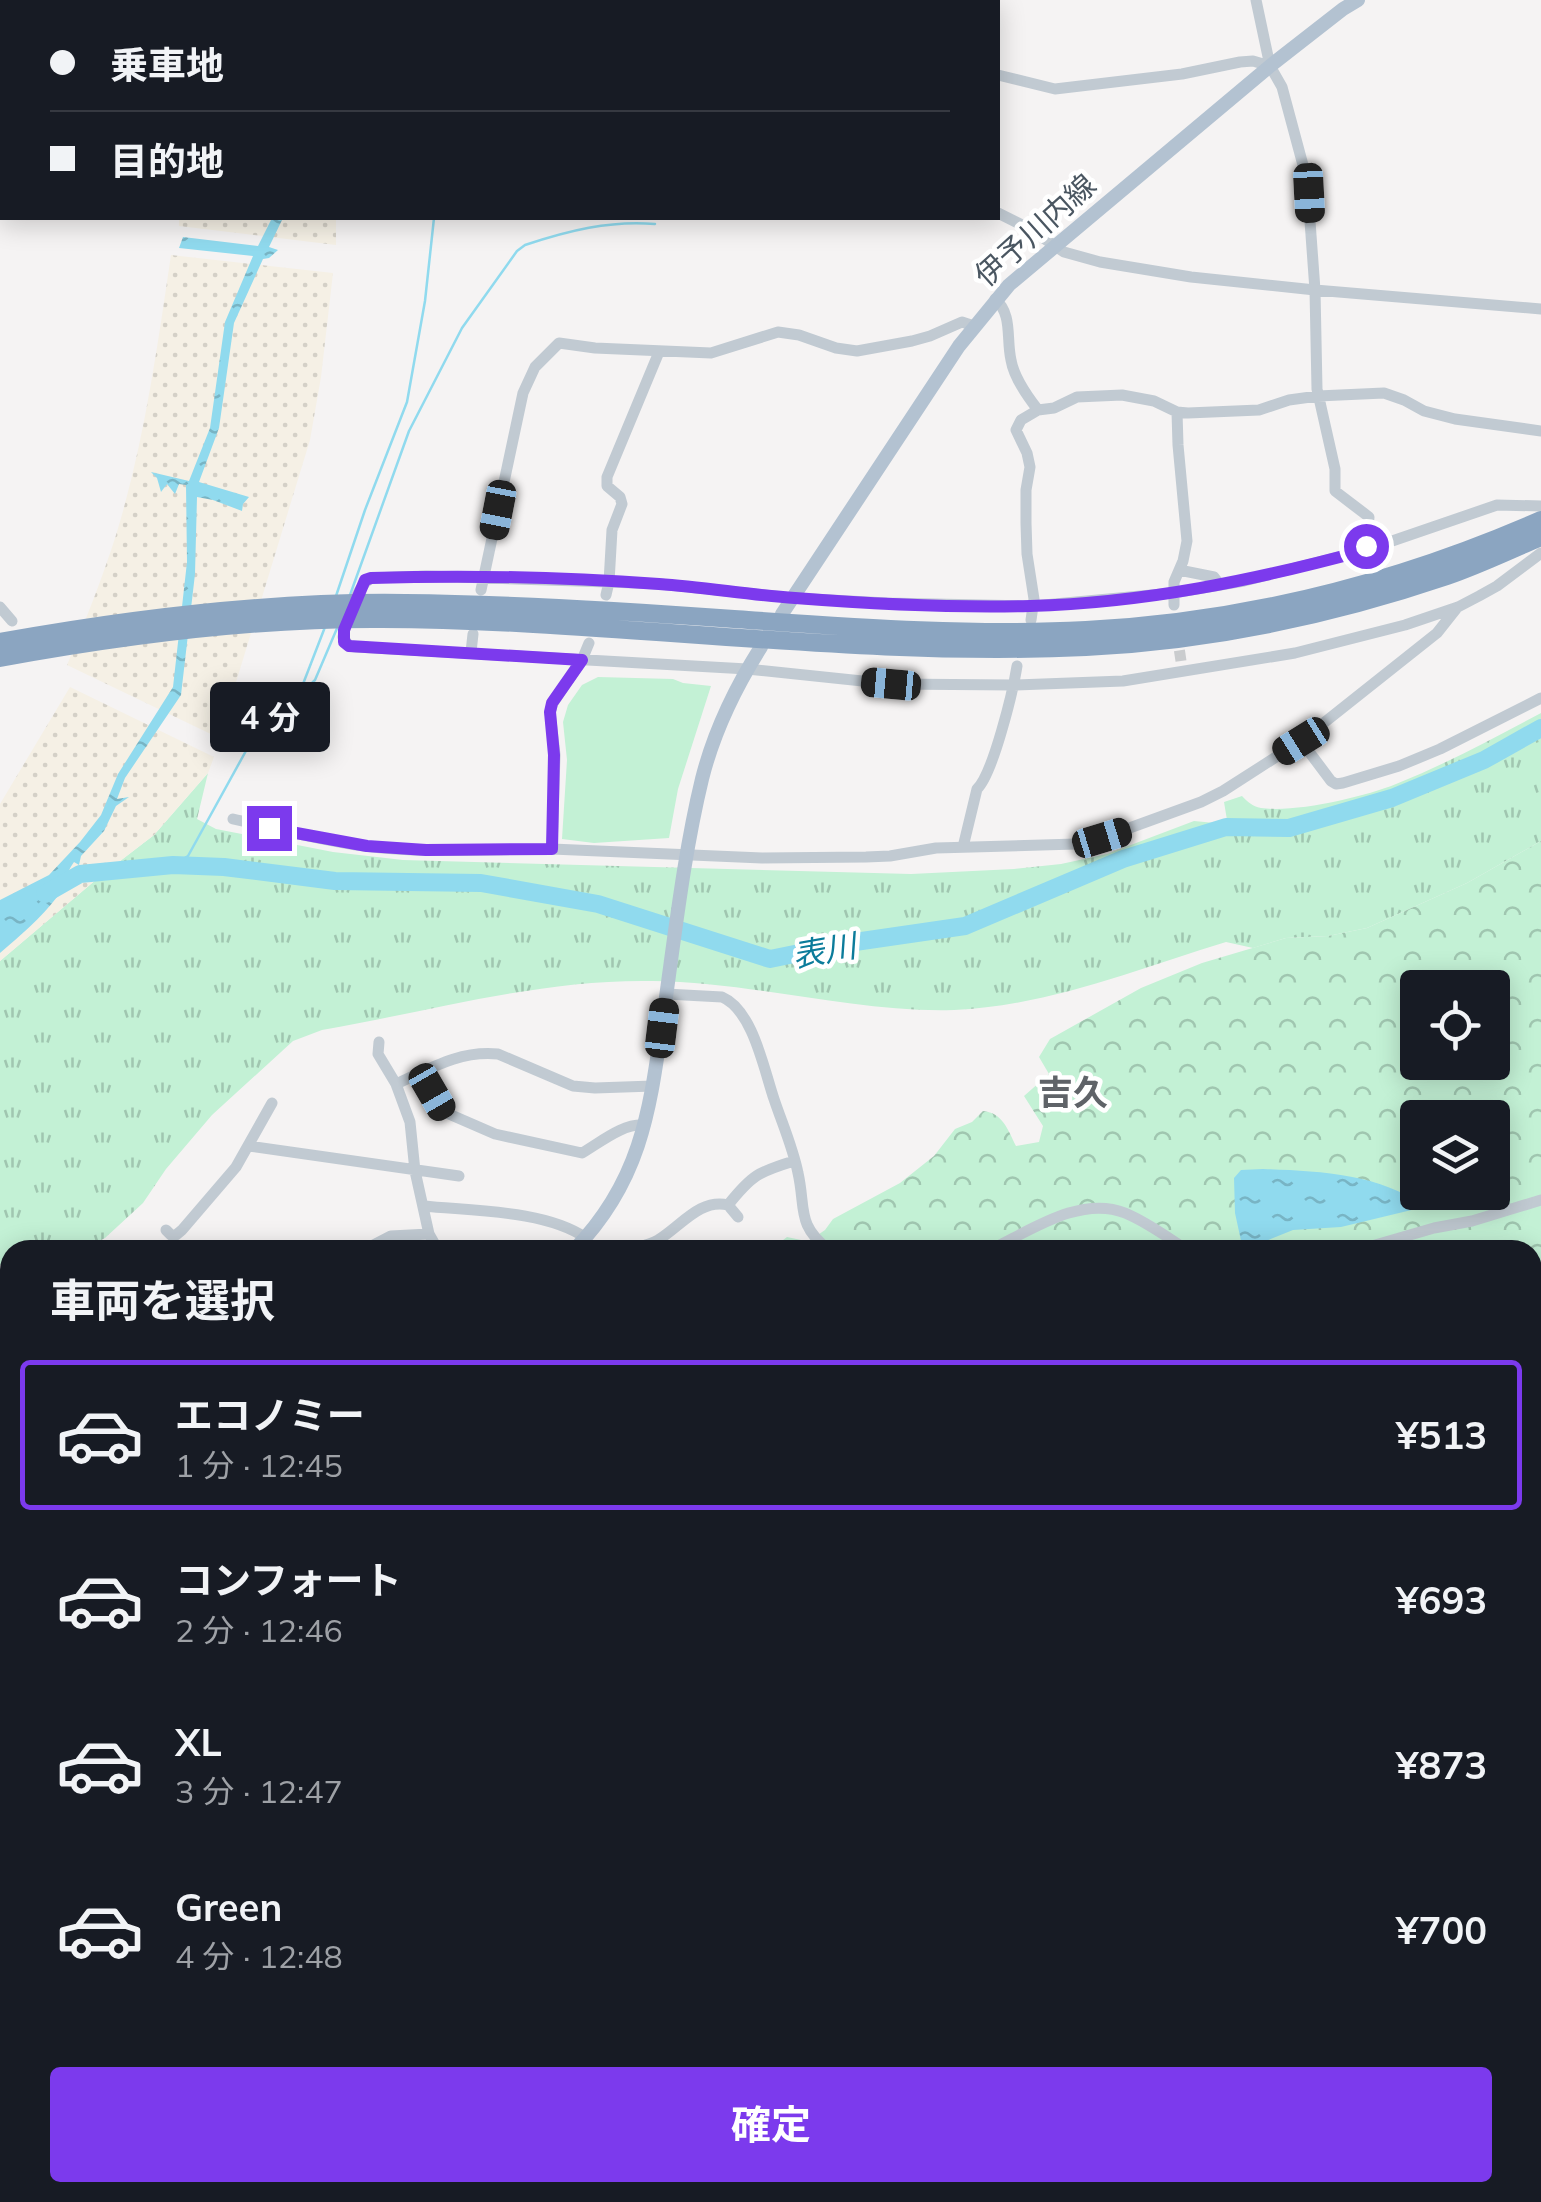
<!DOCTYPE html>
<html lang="ja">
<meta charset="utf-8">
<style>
:root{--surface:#171b24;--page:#242831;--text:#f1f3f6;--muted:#9ea1a6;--line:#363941;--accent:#7c3aed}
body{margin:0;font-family:Mulish,"Noto Sans JP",sans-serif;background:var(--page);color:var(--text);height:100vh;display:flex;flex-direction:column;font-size:38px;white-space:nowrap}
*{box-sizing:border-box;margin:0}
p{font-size:32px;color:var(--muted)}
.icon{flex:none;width:55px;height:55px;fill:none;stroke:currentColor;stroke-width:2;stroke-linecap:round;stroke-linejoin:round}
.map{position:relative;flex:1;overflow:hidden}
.details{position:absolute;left:0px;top:1240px;width:1542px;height:962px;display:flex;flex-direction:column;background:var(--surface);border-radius:30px 30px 0 0;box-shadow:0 5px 25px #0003}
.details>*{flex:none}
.banner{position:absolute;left:0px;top:0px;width:1000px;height:220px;box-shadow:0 5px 25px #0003;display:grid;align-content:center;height:220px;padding:0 50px;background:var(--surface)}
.buttons{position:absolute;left:1400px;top:970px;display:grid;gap:20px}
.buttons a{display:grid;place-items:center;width:110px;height:110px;border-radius:10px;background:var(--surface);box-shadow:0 5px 25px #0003;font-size:50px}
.end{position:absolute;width:45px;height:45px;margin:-22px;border:12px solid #7c3aed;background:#fff;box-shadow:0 0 0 5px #fff}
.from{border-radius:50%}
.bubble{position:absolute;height:70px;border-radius:10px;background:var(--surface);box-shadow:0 5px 25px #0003;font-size:32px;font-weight:700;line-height:70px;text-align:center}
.car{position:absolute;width:30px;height:60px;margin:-30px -15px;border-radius:12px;box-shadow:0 0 8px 2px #0007;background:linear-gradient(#222 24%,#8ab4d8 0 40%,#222 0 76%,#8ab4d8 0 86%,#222 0)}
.banner b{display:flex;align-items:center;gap:35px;height:95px;font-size:38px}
.banner b+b{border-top:2px solid var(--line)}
.banner i{width:25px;height:25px;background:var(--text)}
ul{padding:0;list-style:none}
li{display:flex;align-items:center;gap:30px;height:150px;margin:0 20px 15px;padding:0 30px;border:5px solid transparent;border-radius:10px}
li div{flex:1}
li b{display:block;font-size:38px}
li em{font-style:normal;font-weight:700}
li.on{border-color:var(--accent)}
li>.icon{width:90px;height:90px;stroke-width:1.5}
h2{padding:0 50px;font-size:45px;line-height:120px}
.button{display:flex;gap:20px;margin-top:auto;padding:20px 50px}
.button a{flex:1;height:115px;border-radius:10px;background:var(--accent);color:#fff;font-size:40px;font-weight:700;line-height:115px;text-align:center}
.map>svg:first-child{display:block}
.grass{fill:url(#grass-tufts)}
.forest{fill:url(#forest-crowns);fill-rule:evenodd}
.sand{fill:url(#sand-dots)}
.garden{fill:#c3f1d5}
.water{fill:url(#water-ripples)}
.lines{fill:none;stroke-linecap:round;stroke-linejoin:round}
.stream{stroke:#90daee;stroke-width:2.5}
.river{stroke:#90daee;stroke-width:18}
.minor-tunnel{stroke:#caccce;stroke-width:11;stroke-dasharray:11 5.5;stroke-linecap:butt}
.minor{stroke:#c1cad2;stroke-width:11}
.major{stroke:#b3c2d1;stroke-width:14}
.highway{stroke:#8ba5c1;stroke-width:18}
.route{stroke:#7c3aed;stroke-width:12}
.labels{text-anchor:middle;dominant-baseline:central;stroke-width:9;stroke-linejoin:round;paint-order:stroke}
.street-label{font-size:30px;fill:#4a5661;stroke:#fff}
.water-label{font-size:32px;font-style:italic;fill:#0c7c9b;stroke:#fff}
.quarter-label{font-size:35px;font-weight:bold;fill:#5f6368;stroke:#fff}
</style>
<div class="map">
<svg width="1541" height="2202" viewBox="0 0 1541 2202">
<defs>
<pattern id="grass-tufts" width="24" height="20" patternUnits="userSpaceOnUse" patternTransform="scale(2.5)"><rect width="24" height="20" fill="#c3f1d5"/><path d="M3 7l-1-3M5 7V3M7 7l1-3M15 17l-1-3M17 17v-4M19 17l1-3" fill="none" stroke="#a0c6b0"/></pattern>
<pattern id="forest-crowns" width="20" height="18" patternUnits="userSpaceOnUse" patternTransform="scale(2.5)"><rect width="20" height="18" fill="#c3f1d5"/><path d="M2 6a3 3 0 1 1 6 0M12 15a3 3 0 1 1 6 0" fill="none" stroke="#a0c6b0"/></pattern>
<pattern id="sand-dots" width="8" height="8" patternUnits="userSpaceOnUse" patternTransform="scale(2.5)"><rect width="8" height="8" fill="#f5f0e5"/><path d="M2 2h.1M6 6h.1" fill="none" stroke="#d4d0c7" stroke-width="1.8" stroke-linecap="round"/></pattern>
<pattern id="water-ripples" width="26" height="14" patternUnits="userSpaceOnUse" patternTransform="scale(2.5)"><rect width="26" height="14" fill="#90daee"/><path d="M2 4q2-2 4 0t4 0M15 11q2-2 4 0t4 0" fill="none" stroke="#78b4c4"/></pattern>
</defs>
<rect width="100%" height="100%" fill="#f5f3f3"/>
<path class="grass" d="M1541 713V841L1467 883 1367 928 1328 936 1286 938 1253 948 1226 942C1138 969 1048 1006 954 1010 854 1013 754 982 652 981 541 979 431 1011 322 1030L293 1041 212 1115 166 1169 143 1203 105 1238 83 1250H10V1264L0 1265V961L98 878 154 835 208 773 197 819 216 829 333 852 403 860 911 874 1014 869 1061 864 1107 854 1194 821 1215 823 1227 820 1224 802 1242 796C1248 802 1252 806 1261 808 1295 813 1364 797 1396 784 1446 764 1494 738 1541 713Z"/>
<path class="forest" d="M1541 841V2202H458L459 2192H1532V1250H770L787 1237 806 1241 812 1239 825 1230 833 1219 900 1183 934 1156 955 1129 972 1122 983 1111C1003 1113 1008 1130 1016 1146L1039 1142 1043 1126 1024 1096 1049 1074 1039 1057 1050 1039 1141 988 1202 963 1286 938 1328 936 1367 928 1467 883ZM1418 988H1492V1062H1418ZM1418 1118H1492V1192H1418Z"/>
<path class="sand" d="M179 218H336V245L179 226Z
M171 255 333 273 321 377 310 440 219 738 67 665C85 622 102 579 116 535 144 444 157 349 171 255Z
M70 687 214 757 208 773 154 835 98 878 0 961V804Z"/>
<path class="garden" d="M598 677 673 679 683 683 711 686 678 789 669 838 594 843 562 839 567 760 563 722 568 705 582 685Z"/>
<path class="water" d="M272 218H283L269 247 278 250 269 258 263 259 234 323 219 428 199 482 249 497 243 504 242 511 213 500 197 497 195 574 181 695 125 778 117 799 129 797 116 806 104 831 81 856 79 865 74 862C65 874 65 886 57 897 41 918 20 936 0 953V900L49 875 80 842 101 815 118 774 173 687 187 562 186 485 179 484 175 494 167 484 161 492 157 478 151 472 189 481 210 428 225 322 253 256 179 248 183 237 258 246Z
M1263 1169C1316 1171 1381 1173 1424 1207L1341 1227 1293 1230 1266 1241 1254 1250H1243L1235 1213 1234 1178 1241 1170Z"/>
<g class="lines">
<path class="stream" d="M463 2 464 0
M350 595 409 431 462 328 517 251 525 245C567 231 610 220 655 224
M336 596 365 510 407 402 425 301 434 218
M302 693 315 680 338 626
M173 865 188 856 247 749 275 716 298 697 325 627"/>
<path class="river" d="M45 894 80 874 173 865 224 867 335 881 481 883 598 904 770 959 848 943 965 926 1123 859 1226 827 1289 828 1392 798 1484 760 1541 728
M417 2202 419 2192"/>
<path class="minor-tunnel" d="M1177 634 1181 661"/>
<path class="minor" d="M1256 0 1270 66 1282 87 1307 180 1315 290 1317 389 1335 469V491L1369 517 1366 550
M399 2V0
M904 2V0
M998 75 1055 89 1182 74 1240 62 1253 61 1270 66
M998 213 1030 229 1064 252 1100 262 1191 277 1315 290 1541 309
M995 299C1013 314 1006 339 1011 360 1014 378 1027 396 1038 410L1054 408 1077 397 1122 395 1154 401 1177 412 1188 413 1259 410 1289 400 1318 396 1384 393 1404 400 1424 411 1455 419 1541 431
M1541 506 1497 505 1366 550 1244 581 1173 593 1033 606 887 603 793 598 660 584 609 582 426 576 371 578C355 588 347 619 343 637L349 646 356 647 747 669 891 684 1014 685 1123 681 1295 653 1405 625 1458 607 1479 596 1497 586 1541 553
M1179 570 1214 577 1220 585
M481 590 523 393 535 367 559 343 595 348 711 353 778 332 799 335 836 348 857 351 912 341 930 336 962 322 974 326
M606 595 609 582 612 530 622 504 620 497 607 486V477L659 352
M1174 605V582L1183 561 1187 541 1178 445 1177 412
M0 607 12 621
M1031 620 1034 599 1027 554 1026 523V490L1030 467 1027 453 1016 430 1021 420 1038 410
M589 643 582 660 553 703 550 712 555 755 552 849 762 858 866 857 890 856 936 848 1076 844 1102 838 1201 802 1223 791 1301 741 1437 633 1456 609
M471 652 473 634
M1301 741 1331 781 1336 784 1343 783 1399 766 1440 749 1541 698
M233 819C277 829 320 840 364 846 426 854 490 849 552 849
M963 847 977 789C993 774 1013 691 1017 666
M666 994 722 997C753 1010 764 1070 774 1099 782 1123 793 1148 798 1173 806 1208 796 1225 829 1250
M379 1042 378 1054 396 1084 410 1122 415 1171 429 1234 438 1250
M420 1073 442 1111 495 1134 582 1153C601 1142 623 1123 645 1125
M396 1084C429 1069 460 1050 498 1054L573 1086 595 1088 653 1086
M249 1146 459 1176
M728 1205C752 1175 758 1172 794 1161
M424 1206C472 1211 546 1210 586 1238
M166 1230 171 1235H176L182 1230 236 1167 272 1103
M364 1250 391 1236 429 1234
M627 1250C637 1247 649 1245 658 1240 680 1227 700 1198 728 1205L738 1217
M990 1250C1030 1231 1080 1195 1125 1213 1147 1222 1167 1237 1187 1250
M1358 1250 1434 1228 1472 1221 1541 1200
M0 1561 10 1568
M0 1665 10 1664
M0 1860 10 1858
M0 1867 10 1890
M61 2192 63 2202
M183 2192 191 2202
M294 2192 296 2202
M451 2202 454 2192"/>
<path class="major" d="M145 0V2
M0 33 2 34
M782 614 959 346 1009 285 1270 66 1343 9 1358 0
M574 1250C648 1174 651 1095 666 997 676 925 685 849 702 779 714 731 735 688 761 647
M0 1398 10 1393
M0 2079 10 2086
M112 2192 119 2202"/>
<path class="highway" d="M0 642C133 618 270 601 405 603 515 604 625 611 734 619 851 627 969 636 1086 630 1244 622 1397 583 1541 520
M0 658C125 635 254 618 382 619 617 620 851 658 1086 647 1208 641 1332 615 1447 576 1479 565 1510 550 1541 537"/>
</g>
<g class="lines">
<path class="route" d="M269 828 367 846 426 850 552 849 554 755 550 712 552 703 582 660 349 646 344 642V630L365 580 371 578C467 575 563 577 659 584 704 587 750 595 795 598 873 604 952 608 1030 606 1144 603 1256 580 1366 550V546"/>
</g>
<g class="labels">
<g class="street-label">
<text transform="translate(1035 230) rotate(-42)">伊予川内線</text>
</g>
<g class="water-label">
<text transform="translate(824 950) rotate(-10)">表川</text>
</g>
<g class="quarter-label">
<text x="1073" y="1092">吉久</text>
</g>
</g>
</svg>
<div class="buttons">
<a><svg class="icon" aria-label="locate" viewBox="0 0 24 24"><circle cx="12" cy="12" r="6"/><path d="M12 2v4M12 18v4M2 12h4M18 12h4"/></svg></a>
<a><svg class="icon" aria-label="layers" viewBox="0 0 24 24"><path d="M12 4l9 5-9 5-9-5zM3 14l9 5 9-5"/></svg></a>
</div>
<i class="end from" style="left:1366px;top:546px"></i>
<i class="end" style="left:269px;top:828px"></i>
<div class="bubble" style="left:210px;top:682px;width:120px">4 分</div>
<i class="car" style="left:1309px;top:193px;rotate:177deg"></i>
<i class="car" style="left:498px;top:510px;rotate:191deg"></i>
<i class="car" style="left:891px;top:684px;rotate:275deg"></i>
<i class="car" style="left:1301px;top:741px;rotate:238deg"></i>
<i class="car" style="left:1102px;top:838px;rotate:73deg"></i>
<i class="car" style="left:662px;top:1028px;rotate:7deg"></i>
<i class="car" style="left:432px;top:1092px;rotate:150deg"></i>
<div class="banner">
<b><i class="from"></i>乗車地</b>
<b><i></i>目的地</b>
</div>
<section class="details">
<h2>車両を選択</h2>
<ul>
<li class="on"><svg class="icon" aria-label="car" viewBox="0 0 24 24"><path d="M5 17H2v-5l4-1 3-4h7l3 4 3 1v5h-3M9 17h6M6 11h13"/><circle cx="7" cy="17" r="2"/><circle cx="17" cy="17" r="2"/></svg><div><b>エコノミー</b><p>1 分 · 12:45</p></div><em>¥513</em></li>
<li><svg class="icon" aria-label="car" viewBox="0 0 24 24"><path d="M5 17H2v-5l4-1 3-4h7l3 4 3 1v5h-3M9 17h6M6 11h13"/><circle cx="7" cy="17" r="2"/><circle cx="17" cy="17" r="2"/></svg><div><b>コンフォート</b><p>2 分 · 12:46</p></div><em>¥693</em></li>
<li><svg class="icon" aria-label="car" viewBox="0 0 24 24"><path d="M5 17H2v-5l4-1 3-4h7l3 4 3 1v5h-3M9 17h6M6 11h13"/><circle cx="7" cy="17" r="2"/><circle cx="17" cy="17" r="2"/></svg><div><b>XL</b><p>3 分 · 12:47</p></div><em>¥873</em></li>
<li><svg class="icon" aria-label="car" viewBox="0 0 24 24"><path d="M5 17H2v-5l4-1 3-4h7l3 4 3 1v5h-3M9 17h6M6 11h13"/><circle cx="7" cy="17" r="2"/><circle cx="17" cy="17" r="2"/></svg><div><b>Green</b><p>4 分 · 12:48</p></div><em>¥700</em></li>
</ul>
<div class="button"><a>確定</a></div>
</section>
</div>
